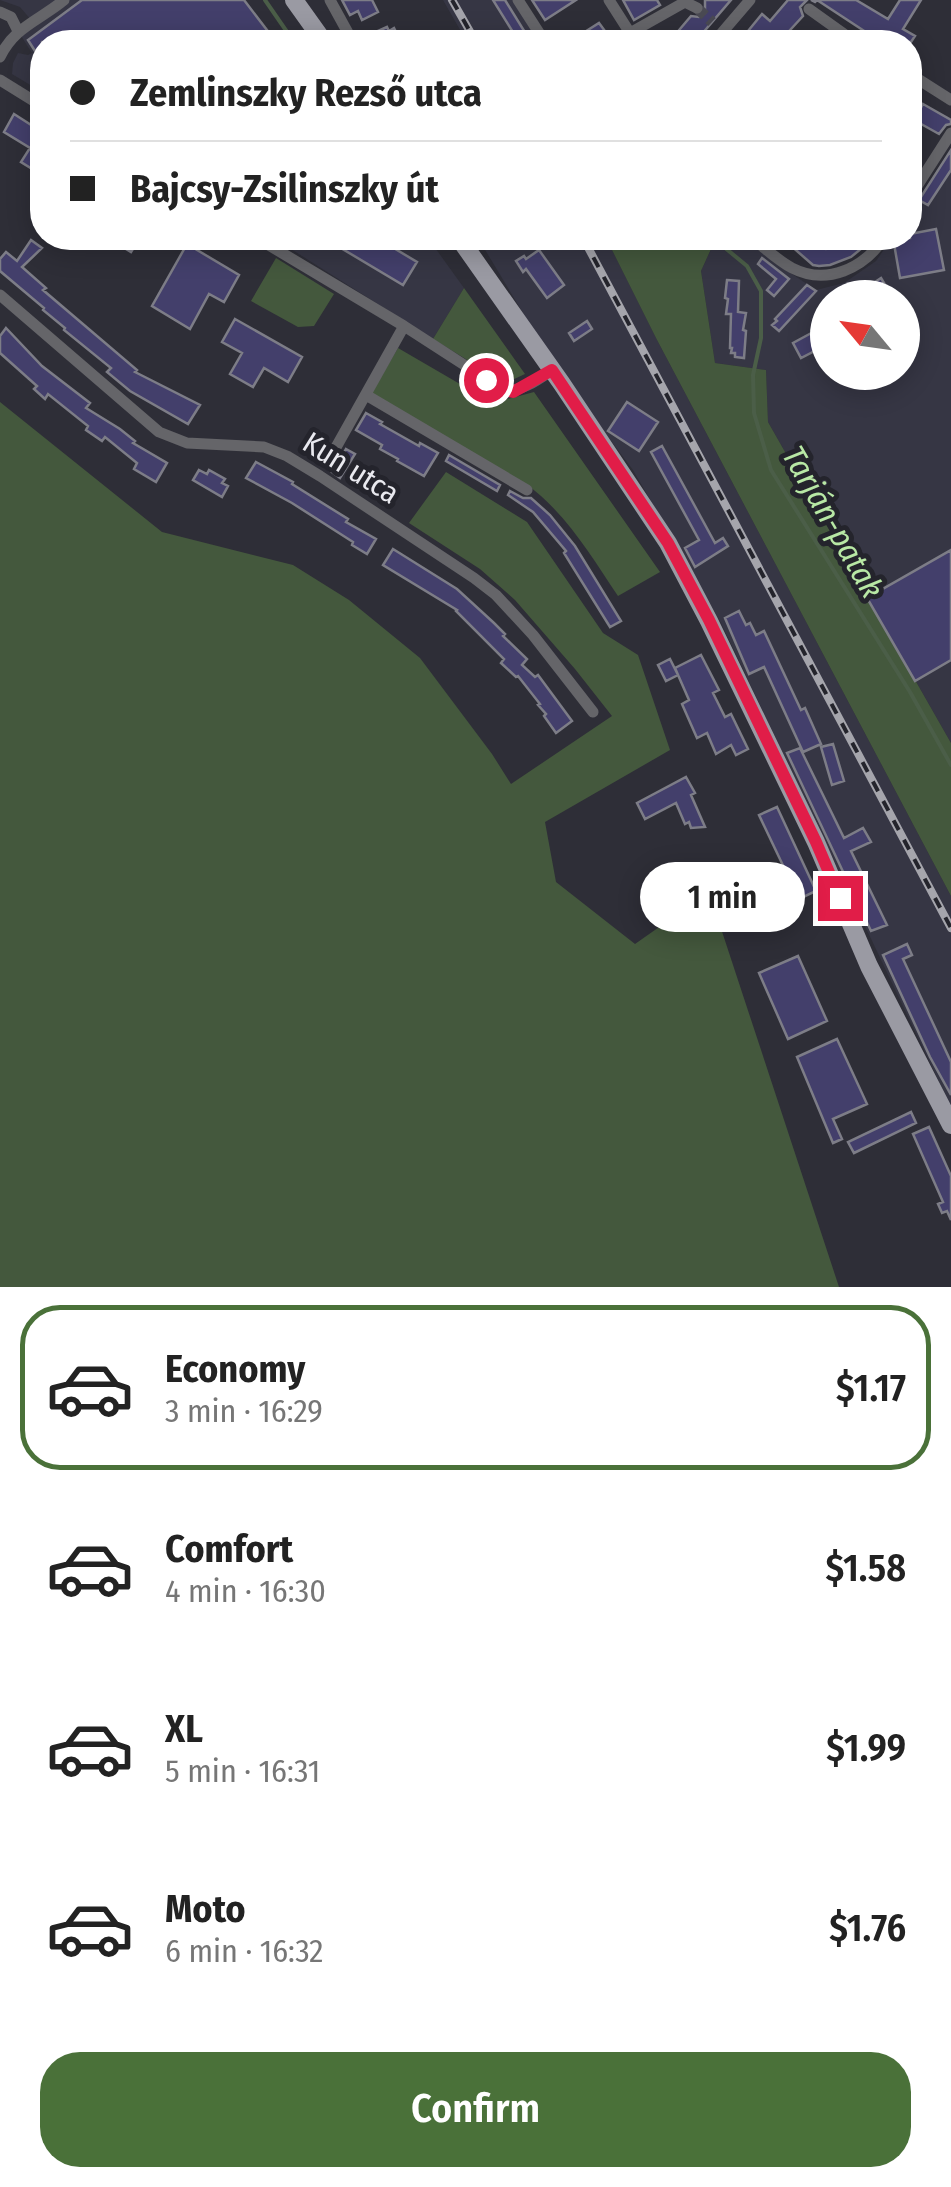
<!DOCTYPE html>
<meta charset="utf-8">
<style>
:root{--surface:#fff;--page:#f6f6f6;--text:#222;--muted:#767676;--line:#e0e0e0;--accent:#4a7139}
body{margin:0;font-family:"Fira Sans Condensed",sans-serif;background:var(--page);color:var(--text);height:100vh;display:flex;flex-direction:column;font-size:38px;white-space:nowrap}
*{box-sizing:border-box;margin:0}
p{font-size:32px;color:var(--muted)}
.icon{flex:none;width:55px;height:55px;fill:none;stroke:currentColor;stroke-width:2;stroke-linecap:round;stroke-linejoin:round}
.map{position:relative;height:1287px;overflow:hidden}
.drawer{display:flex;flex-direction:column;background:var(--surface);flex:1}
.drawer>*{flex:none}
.guide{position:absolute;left:30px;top:30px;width:892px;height:220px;border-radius:40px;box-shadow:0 5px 25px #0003;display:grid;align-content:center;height:220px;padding:0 40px;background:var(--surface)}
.needle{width:65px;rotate:299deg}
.controls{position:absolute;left:810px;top:280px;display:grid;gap:20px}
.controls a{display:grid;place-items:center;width:110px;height:110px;border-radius:50%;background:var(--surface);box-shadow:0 5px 25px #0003;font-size:50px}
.end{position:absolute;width:45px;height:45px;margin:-22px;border:12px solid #e11d48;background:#fff;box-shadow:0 0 0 5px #fff}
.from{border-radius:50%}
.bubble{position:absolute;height:70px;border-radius:35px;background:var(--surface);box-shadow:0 5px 25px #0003;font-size:32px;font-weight:600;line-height:70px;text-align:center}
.guide b{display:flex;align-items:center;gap:35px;height:95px;font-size:38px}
.guide b+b{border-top:2px solid var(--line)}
.guide i{width:25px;height:25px;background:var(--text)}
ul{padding:18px 0 0;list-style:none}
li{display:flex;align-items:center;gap:30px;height:165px;margin:0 20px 15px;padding:0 20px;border:5px solid transparent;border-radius:40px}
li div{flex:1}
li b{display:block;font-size:38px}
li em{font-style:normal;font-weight:600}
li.active{border-color:var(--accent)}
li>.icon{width:90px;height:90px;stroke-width:1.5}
.action{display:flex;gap:20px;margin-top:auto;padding:20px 40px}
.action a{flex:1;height:115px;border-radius:40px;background:var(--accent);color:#fff;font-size:40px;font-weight:600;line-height:115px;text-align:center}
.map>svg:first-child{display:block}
.built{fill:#363644;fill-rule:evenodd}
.green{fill:#44583d}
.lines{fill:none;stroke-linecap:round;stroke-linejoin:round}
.stream{stroke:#4b5e48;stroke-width:4}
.building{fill:#433f6b;stroke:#7d7d87;stroke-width:2.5}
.minor-tunnel{stroke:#4a4a53;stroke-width:11;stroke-dasharray:11 5.5;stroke-linecap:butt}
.minor{stroke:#656569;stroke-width:11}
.primary{stroke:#9a9aa3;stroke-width:18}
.rail-casing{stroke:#a5a5ac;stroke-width:8}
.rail{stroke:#24242c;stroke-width:4;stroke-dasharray:11;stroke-linecap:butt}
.route{stroke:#e11d48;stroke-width:12}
.labels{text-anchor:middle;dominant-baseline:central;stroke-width:10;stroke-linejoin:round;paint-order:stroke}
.street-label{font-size:30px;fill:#e9e9ef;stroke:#24242c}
.water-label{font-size:32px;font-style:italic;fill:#b8e8a5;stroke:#24242c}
</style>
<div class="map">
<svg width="951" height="1287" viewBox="0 0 951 1287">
<rect width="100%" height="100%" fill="#2e2e37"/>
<path class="built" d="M0 0H221L253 42H42V92L12 74 13 63 18 53 28 55 32 53 18 31 32 21 20 7Z
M443 0H514L541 42H467Z
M951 149V743L768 422 766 370 715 363 701 271 716 238H747L786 270 816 290 844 283 876 261 892 238H910V211ZM828 298H902V372H828Z
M283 238H428L464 288 433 339 280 242Z
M478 238H606L656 338 951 896V1107L721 623 633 470 556 368Z"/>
<path class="green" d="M606 238H716L701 271 715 363 766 370 768 422 951 743V896L656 338Z
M276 258 334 294 314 326 298 327 251 301Z
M464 288 525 374 510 381 500 380 433 339Z
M398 348 484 398 500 401 534 392 660 572 618 596C591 556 566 513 526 484L371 394Z
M0 402 162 532 293 565 349 600 420 658 492 754 511 784 612 716 575 669 515 600 480 569 409 523 446 472 527 522 603 633 638 655 670 750 545 822 556 882 635 944 709 892 839 1287H0Z"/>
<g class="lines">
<path class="stream" d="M265 0 294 42
M713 238 747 266 761 291V338L753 375 754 413 771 470 910 692 951 765"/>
</g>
<path class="building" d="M82 0H244L270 34 258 42H253L245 32 229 42H195L190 34 179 42H62L58 38 50 42H42V47L35 51 28 40Z
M342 0H372L378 12 362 20 358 11 350 15Z
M493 0H505L531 42H519Z
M532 0H576L545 20Z
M623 0H657L660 5 634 20Z
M705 0H731L695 42H669L691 16 699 17 705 13Z
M788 0H807L800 7 803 16 779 42H739L762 14 770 21Z
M811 0H856L888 19 900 0H921L903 29 915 36 911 42H881L817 0 815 2Z
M599 23 613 42H569Z
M387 27 389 31 394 28 398 36 385 42H363L379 34 378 31Z
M923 104 951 120V124L946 125 939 134 914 120Z
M14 114 42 132V175L21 162 30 148 4 132Z
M951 150V170L928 205 919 200Z
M936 229 944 270 900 278 893 238H910V234Z
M108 238H140L131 252Z
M324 238H377L417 262 403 285Z
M782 238H814L826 249 842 246 847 238H871L867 244 851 257 830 265 819 266 813 265Z
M31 240 42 248 22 267 46 288 43 290 137 370 135 372 200 405 188 424 130 391 107 372 111 368 64 330 65 328 43 310 44 308 0 271V259L6 252 17 261Z
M187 244 239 275 224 302 209 294 190 329 152 306Z
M539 250 564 285 547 298 526 269 523 272 516 261 524 256 526 259Z
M762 258 789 279 774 296 767 290 776 279 758 264Z
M881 278 893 298H864L860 292Z
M727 280 739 281 738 312 746 313 743 330 746 331 744 358 735 357V353H731L732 348H730L731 314H726L728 299 725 298Z
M807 285 816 291 779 331 772 325 777 321 775 319Z
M902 312 918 335 902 345Z
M235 319 302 357 288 382 264 368 253 387 230 374 242 353 222 342Z
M587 321 592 329 574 341 569 333Z
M828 324V344L801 358 793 343Z
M6 328 42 366 90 403 86 408 120 429 135 441 133 443 167 463 156 482 134 469 137 463 105 437 102 441 86 430 88 426 48 394 45 399 34 389 37 386 0 353V336Z
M627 402 658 422 639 451 608 431Z
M366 413 382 422 380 424 419 446 420 443 438 453 424 476 397 461 398 459 380 449 382 445 356 430Z
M662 446 715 543 723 538 728 546 695 567 685 548 699 540 651 452Z
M346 449 355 454 340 478 329 470 338 463Z
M449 455 500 485 497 491 446 461Z
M256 462 293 482 292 484 348 519 346 522 376 539 367 554 352 545 353 542 292 503 246 478Z
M199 470 207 474 209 470 225 479 222 483 228 486 222 497 193 480Z
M510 491 523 498H531L550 515 575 546 621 621 610 627 564 553 566 551 533 512 508 495Z
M393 549 457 589 494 623 505 634 503 636 527 659 522 665 535 677 538 675 572 721 556 733 544 716 546 714 538 705 540 704 518 676 516 677 501 663 504 659 456 611 457 610 383 565Z
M951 550V660L915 681 867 598Z
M739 611 746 625 750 623 756 635 764 631 801 710 805 708 821 744 803 752 764 667 749 674 725 618Z
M701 655 719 690 713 693 725 717 731 714 748 749 736 755 731 745 716 754 707 733 697 738 682 704 689 700 675 668Z
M670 659 678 675 666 681 658 665Z
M833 744 844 781 832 785 821 747Z
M800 748 844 838 863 828 871 842 851 851 887 925 871 931 787 753Z
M686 777 695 793 691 795 705 827 691 828 689 822 685 824 676 803 645 819 637 803Z
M777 807 816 891 799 899 759 815Z
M907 944 912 955 903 959 951 1062V1095L930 1057 883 955Z
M798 956 827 1021 788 1039 759 973Z
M837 1039 867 1104 833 1119 842 1139 833 1143 797 1057Z
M911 1112 916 1123 854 1153 848 1142Z
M929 1127 951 1176V1220L947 1211 942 1213 938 1204 943 1202 913 1134Z"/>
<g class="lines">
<path class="minor-tunnel" d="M697 8 712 22"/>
<path class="minor" d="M330 0 353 42
M518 0 545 42
M609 0 630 33 685 2 697 8
M809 9 844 34
M0 12 11 17 18 31
M714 42 750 0
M0 57C14 27 40 20 64 0
M910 74 951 100
M0 80 42 106
M910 197 951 133
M257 238 404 326 503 390C520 393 539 379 552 370
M752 238C765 248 777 260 792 268 827 286 864 268 884 238
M0 295 159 432 187 443 264 447 287 456 320 476 474 578 496 595 533 635 593 712
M366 395 527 490
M330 458 404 326"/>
<path class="primary" d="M294 0 324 42
M459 238 562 384 668 543 709 621 816 842 869 966 951 1125"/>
<g class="rail-casing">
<path id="rail" d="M452 0 476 42
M583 238 951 928"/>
</g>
<use href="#rail" class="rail"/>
</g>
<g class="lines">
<path class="route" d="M486 380 504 390 513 392 552 370 668 543 709 620 816 842 840 898"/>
</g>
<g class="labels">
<g class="street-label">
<text transform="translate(351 468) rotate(32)">Kun utca</text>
</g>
<g class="water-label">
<text transform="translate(833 522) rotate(60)">Tarján-patak</text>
</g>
</g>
</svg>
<div class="controls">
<a><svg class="needle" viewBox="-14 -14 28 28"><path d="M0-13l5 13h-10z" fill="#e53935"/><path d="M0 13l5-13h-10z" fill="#767676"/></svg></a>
</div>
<i class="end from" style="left:486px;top:380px"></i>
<i class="end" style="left:840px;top:898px"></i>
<div class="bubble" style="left:640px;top:862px;width:165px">1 min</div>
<div class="guide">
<b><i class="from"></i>Zemlinszky Rezső utca</b>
<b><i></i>Bajcsy-Zsilinszky út</b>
</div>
</div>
<section class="drawer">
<ul>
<li class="active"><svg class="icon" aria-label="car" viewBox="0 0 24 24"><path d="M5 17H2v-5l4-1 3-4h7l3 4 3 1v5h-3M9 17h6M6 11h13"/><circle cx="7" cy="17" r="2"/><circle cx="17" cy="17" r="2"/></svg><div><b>Economy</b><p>3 min · 16:29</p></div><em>$1.17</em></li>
<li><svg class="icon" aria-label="car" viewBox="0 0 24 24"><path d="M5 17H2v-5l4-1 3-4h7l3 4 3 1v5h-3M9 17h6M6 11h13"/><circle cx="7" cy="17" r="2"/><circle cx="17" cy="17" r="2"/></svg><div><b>Comfort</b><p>4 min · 16:30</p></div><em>$1.58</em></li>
<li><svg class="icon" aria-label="car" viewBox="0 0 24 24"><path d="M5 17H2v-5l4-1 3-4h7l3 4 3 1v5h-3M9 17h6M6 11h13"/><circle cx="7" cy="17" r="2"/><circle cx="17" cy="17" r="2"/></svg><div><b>XL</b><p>5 min · 16:31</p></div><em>$1.99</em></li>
<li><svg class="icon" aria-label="car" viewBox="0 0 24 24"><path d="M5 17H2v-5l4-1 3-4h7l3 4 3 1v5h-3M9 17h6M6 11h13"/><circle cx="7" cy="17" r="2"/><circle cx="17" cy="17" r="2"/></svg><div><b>Moto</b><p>6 min · 16:32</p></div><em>$1.76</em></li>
</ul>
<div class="action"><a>Confirm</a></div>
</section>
